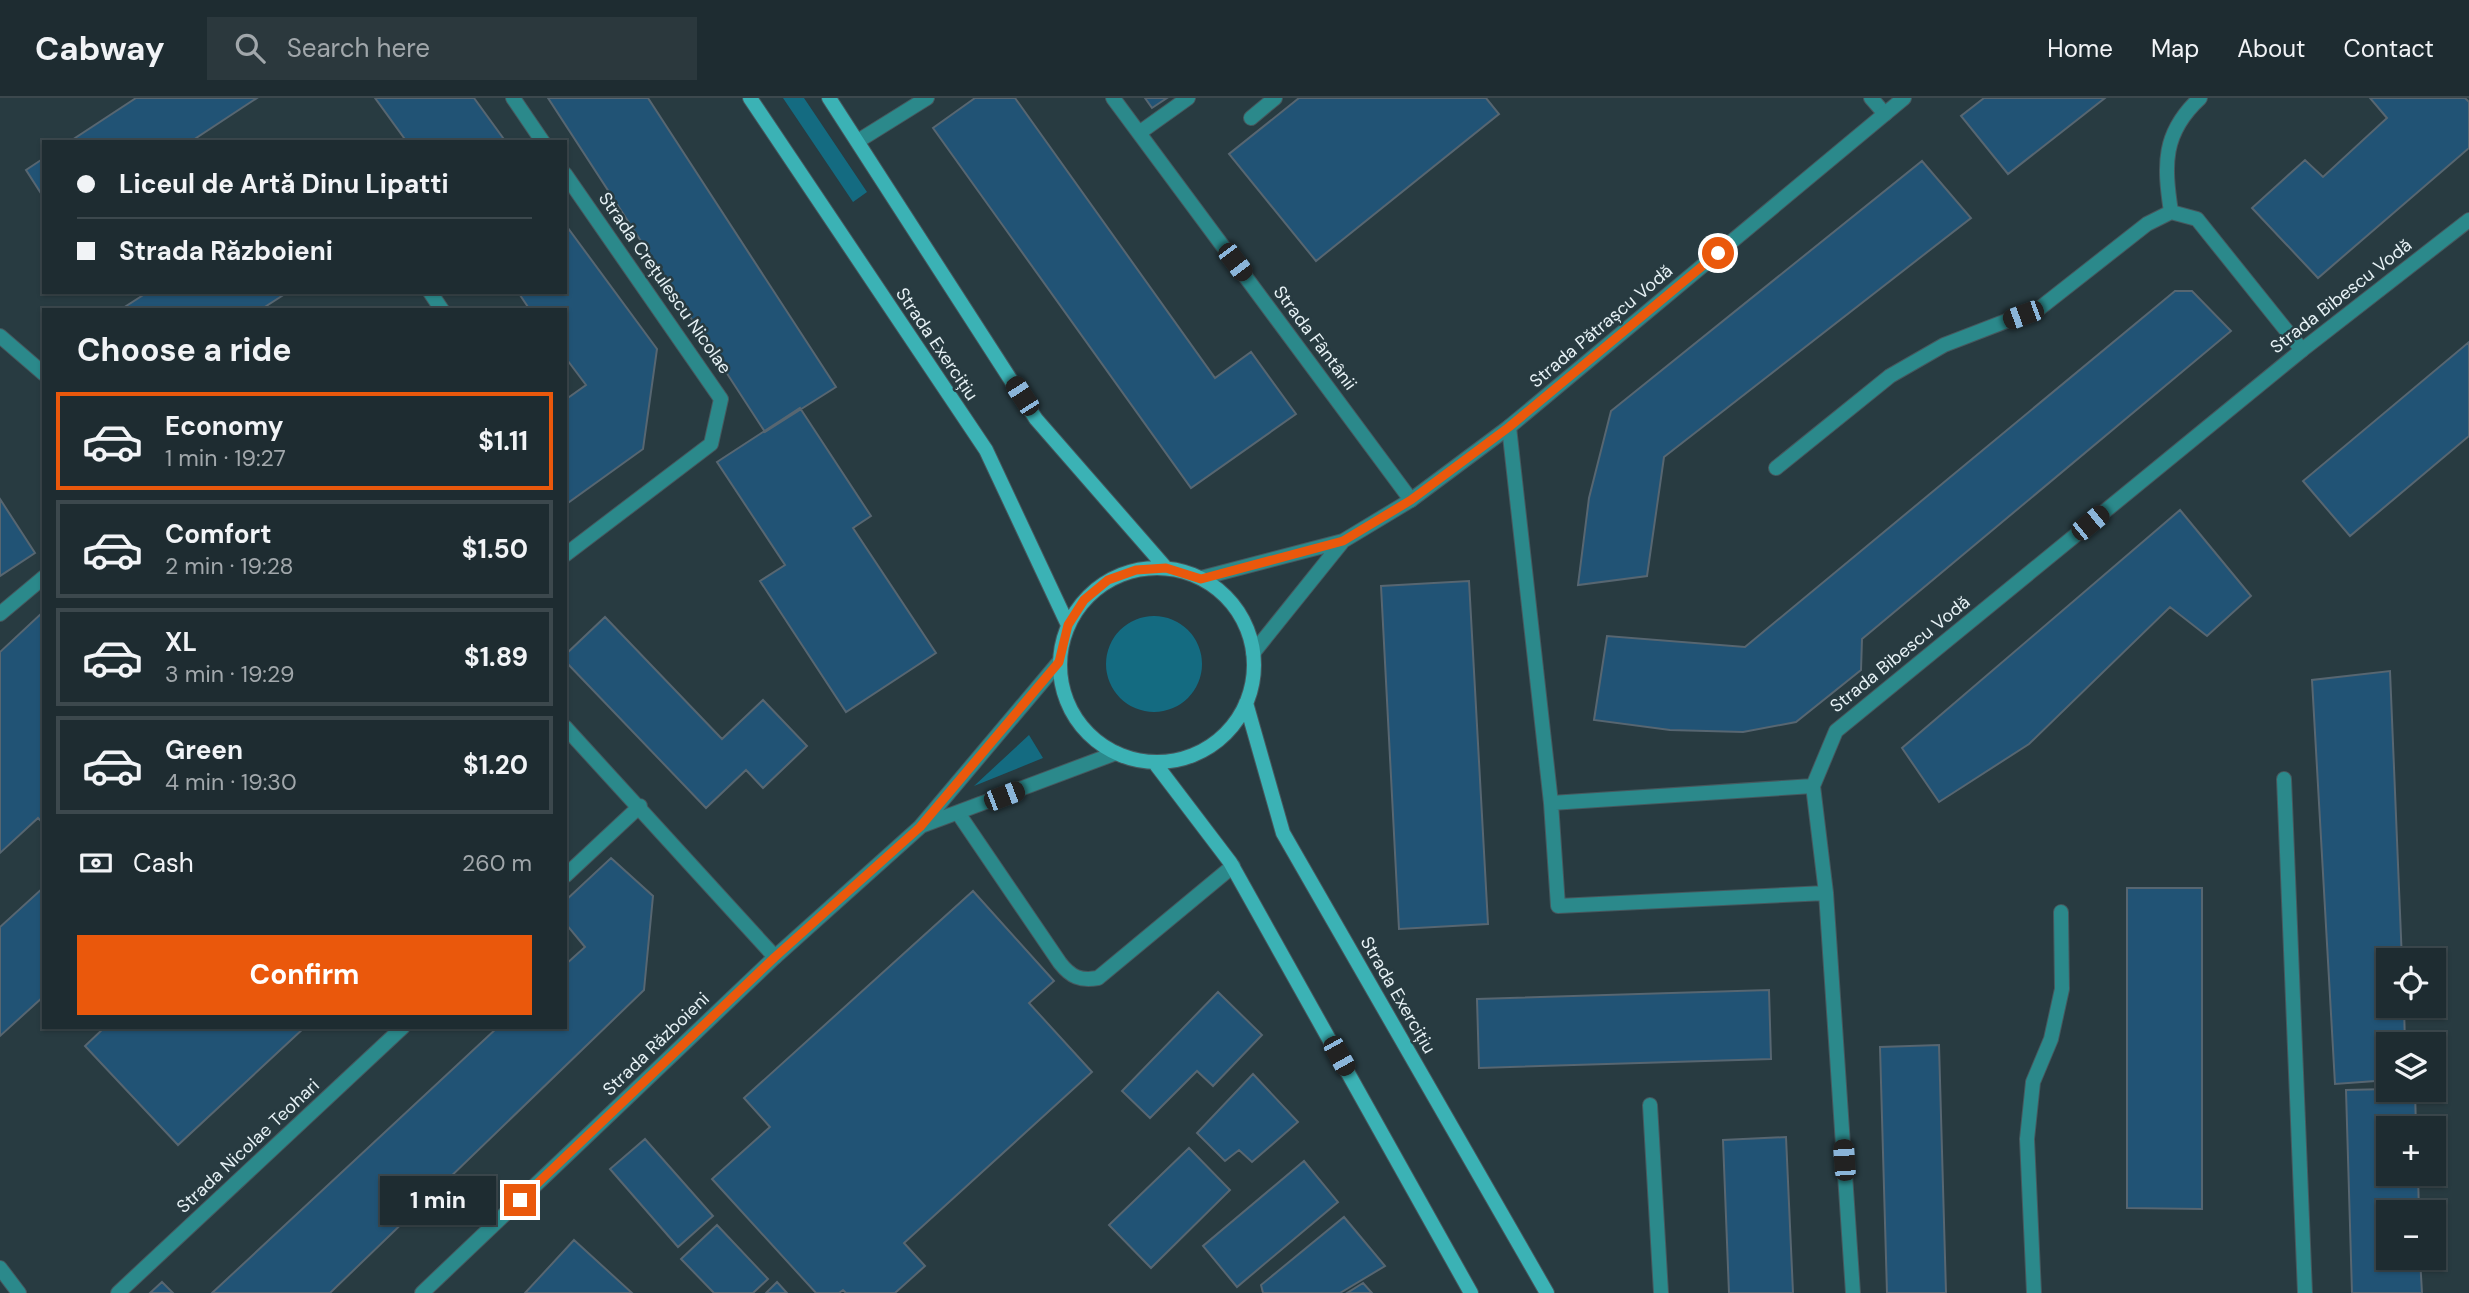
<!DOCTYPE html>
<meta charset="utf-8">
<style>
:root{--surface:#1e2c31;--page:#2b383d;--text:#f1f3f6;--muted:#a1a7ab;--line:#3c484d;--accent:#ea580c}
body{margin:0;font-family:"DM Sans",sans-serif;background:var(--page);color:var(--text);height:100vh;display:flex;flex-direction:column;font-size:26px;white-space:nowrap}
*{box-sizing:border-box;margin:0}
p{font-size:23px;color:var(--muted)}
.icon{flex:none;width:38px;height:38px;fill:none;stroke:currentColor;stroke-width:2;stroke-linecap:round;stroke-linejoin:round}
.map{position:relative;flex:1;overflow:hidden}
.panel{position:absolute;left:42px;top:210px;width:525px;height:721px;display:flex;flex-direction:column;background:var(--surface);border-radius:0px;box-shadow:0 2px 5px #0004,0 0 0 2px var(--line)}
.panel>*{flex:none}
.top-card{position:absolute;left:42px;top:42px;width:525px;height:154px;border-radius:0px;box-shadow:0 2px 5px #0004,0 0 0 2px var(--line);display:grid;align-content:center;height:154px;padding:0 35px;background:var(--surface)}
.buttons{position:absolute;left:2376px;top:850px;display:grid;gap:14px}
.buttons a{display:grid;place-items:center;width:70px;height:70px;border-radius:0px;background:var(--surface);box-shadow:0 2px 5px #0004,0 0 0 2px var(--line);font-size:35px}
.end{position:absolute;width:32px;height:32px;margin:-16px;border:9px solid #ea580c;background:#fff;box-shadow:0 0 0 4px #fff}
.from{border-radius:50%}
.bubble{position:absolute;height:49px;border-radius:0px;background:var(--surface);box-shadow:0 2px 5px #0004,0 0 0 2px var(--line);font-size:23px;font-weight:700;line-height:49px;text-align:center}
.car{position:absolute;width:21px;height:42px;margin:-21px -10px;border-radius:9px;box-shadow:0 0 5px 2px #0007;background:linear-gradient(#222 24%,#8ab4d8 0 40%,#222 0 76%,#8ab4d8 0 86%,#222 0)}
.top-card b{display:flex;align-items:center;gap:24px;height:66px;font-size:26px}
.top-card b+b{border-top:2px solid var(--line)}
.top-card i{width:18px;height:18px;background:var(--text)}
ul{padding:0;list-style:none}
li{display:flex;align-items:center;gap:21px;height:98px;margin:0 14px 10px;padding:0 21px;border:4px solid var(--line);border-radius:0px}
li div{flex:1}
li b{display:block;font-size:26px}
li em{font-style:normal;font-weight:700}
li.active{border-color:var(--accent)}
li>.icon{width:63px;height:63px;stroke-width:1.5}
h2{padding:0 35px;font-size:32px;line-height:84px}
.pay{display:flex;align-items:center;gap:18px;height:77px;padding:0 35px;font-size:26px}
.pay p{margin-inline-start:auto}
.cta{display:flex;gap:14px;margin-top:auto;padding:14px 35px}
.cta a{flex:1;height:80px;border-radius:0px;background:var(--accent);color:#fff;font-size:28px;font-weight:700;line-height:80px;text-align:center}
header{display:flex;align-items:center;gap:42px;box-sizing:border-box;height:98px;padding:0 35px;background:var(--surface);border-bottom:2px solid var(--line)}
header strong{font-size:33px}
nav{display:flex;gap:38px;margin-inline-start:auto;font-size:24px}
.search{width:490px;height:63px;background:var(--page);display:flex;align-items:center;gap:18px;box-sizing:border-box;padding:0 24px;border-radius:0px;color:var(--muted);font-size:26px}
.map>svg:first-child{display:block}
.green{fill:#146b81}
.building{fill:#215375;stroke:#576671;stroke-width:2}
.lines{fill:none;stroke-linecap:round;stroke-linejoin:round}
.service-casing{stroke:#46585e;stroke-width:16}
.minor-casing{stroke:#46585e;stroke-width:16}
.tertiary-casing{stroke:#46585e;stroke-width:16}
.secondary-casing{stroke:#46585e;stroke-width:16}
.service{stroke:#2b898b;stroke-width:14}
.minor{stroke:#2b898b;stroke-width:14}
.tertiary{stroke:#2b898b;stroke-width:14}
.secondary{stroke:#3bb2b5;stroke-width:14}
.route{stroke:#ea580c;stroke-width:9}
.labels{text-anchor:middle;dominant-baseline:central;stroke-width:5;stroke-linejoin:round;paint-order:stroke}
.street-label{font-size:18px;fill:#e6f1f5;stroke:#283b41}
</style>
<header>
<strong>Cabway</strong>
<div class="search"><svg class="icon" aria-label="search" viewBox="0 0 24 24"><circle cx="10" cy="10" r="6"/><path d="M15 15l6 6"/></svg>Search here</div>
<nav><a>Home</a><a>Map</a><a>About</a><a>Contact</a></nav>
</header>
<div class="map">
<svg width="2469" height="1195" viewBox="0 0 2469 1195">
<rect width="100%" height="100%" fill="#283b41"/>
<path class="green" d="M783 0H804L867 94 853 104Z
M1106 566a48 48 0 1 1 96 0a48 48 0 1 1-96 0Z
M1029 637 1043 660 974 688Z"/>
<path class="building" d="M136 0H257L190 44H69Z
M375 0H474L506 44H407Z
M548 0H648L836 289 765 334Z
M975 0H1015L1215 280 1251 254 1296 316 1191 390 933 30Z
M1145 0H1167L1152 10Z
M1299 0H1486L1499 16 1316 163 1229 56Z
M1984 0H2105L2008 76 1961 18Z
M2370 0H2465L2469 4V50L2318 180 2252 110 2305 62 2323 79 2387 20Z
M44 60V100L26 72Z
M1922 63 1971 120 1664 359 1647 478 1578 487 1589 400 1611 313Z
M565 126 657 251 643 351 565 407V302L586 287 565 259V212H530L518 194H565Z
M2175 193H2192L2231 233 1862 541 1861 572 1796 624 1743 634 1670 632 1594 622 1607 538 1745 549Z
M148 194H288L260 212H120Z
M2469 244V338L2350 438 2303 383Z
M800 310 871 418 853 430 936 555 846 614 760 483 785 467 717 364Z
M0 401 35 455 0 478Z
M2180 412 2251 498 2207 538 2170 509 2029 646 1939 704 1902 650Z
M1469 483 1488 826 1399 831 1381 488Z
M44 513V726L38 720 0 755V554Z
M605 519 722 641 763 602 807 648 763 690 746 672 706 710 565 563V557Z
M2390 573 2402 863H2389V908H2404L2405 947H2389V982L2335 986 2312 582Z
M611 760 653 798 644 892 330 1195H212L498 929H565V867L585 849 565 825V803Z
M44 789V898L0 938V829Z
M2127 790H2202V1111L2127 1110Z
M973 793 1054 883 1029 905 1092 974 904 1145 925 1168 895 1195H846L843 1192 839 1195H816L712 1081 770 1029 744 1000Z
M1769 892 1771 961 1479 970 1477 901Z
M1218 894 1262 937 1213 988 1197 973 1150 1020 1122 993Z
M105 929H305L178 1047 85 948Z
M1939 947 1946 1195H1887L1880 949Z
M1253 976 1298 1024 1252 1064 1239 1052 1225 1063 1197 1035Z
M2389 991 2415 992 2416 1031H2389V1076H2418L2419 1115H2389V1160H2420L2422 1195H2352L2346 992Z
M1786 1039 1793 1195H1729L1723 1042Z
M645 1041 713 1118 678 1149 610 1071Z
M1189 1050 1230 1092 1151 1170 1109 1127Z
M1304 1063 1338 1104 1237 1189 1203 1148Z
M1344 1119 1385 1168 1340 1195H1263L1261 1187Z
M717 1127 768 1181 753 1195H714L681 1161Z
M574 1142 632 1195H525Z
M162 1184 173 1195H150Z
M777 1184 787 1195H766Z
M1363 1185 1372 1195H1347Z"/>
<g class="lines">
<g class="service-casing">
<path id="service" d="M1871 0 1885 16
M1251 20 1275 0
M858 43 927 0
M2171 114C2164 67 2162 35 2200 0
M430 194 442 212
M0 238 44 276
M1776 370 1890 278 1944 247 2040 210 2147 126 2171 114 2197 121 2302 252
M2284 681 2305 1195
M958 715 1060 865C1071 879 1080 883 1098 880L1233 768
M1650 1007 1661 1195
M2034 1195 2027 1041 2033 984 2051 941 2062 891 2061 814"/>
</g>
<g class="minor-casing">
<path id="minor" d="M513 0 543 44
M1113 0 1411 402
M1139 35 1188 0
M565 76 721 301 711 346 565 457
M1509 329 1551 705 1813 688
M0 516 44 479
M565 629 775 859
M1551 705 1558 808 1826 795
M565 778 640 708
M0 1170 19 1195
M118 1195 403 929
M1853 1195 1826 795 1813 688 1836 633 2302 252 2469 122"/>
</g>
<g class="tertiary-casing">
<path id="tertiary" d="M1201 480 1343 443 1411 402 1509 329 1904 0
M1253 555 1343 443
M921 728 1116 655
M422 1195 775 859 920 729 1059 564"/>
</g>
<g class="secondary-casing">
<path id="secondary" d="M750 0 986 352 1068 527
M829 0 1036 321 1166 470
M1060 567a97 97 0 1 1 194 0a97 97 0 1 1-194 0Z
M1246 605 1283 735 1547 1195
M1154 664 1230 764 1471 1195"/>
</g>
<use href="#service" class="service"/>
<use href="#minor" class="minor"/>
<use href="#tertiary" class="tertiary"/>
<use href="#secondary" class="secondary"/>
</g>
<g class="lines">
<path class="route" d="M520 1102 775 859 920 729 1059 564 1068 527 1084 502 1108 482 1136 472 1166 470 1201 481 1343 443 1411 402 1509 329 1718 155"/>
</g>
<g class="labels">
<g class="street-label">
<text transform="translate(665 185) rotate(55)">Strada Crețulescu Nicolae</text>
<text transform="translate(2341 198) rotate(-38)">Strada Bibescu Vodă</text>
<text transform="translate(1601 228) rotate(-40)">Strada Pătrașcu Vodă</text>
<text transform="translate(1315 240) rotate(53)">Strada Fântânii</text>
<text transform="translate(937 246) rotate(56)">Strada Exercițiu</text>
<text transform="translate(1900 556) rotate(-39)">Strada Bibescu Vodă</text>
<text transform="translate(1398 897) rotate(60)">Strada Exercițiu</text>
<text transform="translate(656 946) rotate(-44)">Strada Războieni</text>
<text transform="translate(248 1048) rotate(-43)">Strada Nicolae Teohari</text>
</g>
</g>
</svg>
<div class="buttons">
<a><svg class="icon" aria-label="locate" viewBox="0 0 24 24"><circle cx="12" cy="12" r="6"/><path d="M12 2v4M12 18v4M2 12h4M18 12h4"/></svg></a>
<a><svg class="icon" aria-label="layers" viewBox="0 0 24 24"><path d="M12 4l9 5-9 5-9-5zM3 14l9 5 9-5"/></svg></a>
<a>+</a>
<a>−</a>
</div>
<i class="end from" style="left:1718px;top:155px"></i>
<i class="end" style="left:520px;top:1102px"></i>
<div class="bubble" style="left:380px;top:1078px;width:116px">1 min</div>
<i class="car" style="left:1235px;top:164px;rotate:143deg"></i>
<i class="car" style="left:2023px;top:217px;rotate:250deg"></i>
<i class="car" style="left:1022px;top:298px;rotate:327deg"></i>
<i class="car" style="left:2090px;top:425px;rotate:51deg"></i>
<i class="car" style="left:1004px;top:698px;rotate:69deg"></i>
<i class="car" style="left:1339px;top:958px;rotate:151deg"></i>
<i class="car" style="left:1844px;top:1062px;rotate:356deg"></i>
<div class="top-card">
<b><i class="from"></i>Liceul de Artă Dinu Lipatti</b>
<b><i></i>Strada Războieni</b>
</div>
<section class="panel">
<h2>Choose a ride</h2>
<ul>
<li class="active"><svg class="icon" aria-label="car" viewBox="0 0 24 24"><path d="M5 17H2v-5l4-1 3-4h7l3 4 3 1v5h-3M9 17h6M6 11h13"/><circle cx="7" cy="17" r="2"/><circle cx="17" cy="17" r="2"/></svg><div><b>Economy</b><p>1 min · 19:27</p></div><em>$1.11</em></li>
<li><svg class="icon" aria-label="car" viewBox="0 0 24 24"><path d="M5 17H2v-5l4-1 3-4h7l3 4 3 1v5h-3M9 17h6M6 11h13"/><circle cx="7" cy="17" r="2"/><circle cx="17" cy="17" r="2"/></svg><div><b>Comfort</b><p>2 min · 19:28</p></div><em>$1.50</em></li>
<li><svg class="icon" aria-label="car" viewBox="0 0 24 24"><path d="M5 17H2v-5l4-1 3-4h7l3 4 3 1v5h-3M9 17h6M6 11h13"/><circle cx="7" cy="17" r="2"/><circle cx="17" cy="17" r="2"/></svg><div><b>XL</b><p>3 min · 19:29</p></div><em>$1.89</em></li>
<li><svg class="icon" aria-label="car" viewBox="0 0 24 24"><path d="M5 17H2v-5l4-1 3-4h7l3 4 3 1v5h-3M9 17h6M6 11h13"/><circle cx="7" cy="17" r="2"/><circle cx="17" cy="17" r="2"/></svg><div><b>Green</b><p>4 min · 19:30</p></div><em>$1.20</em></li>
</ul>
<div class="pay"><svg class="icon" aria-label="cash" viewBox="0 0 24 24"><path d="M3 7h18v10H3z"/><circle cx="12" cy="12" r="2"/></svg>Cash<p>260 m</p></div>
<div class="cta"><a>Confirm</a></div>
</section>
</div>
